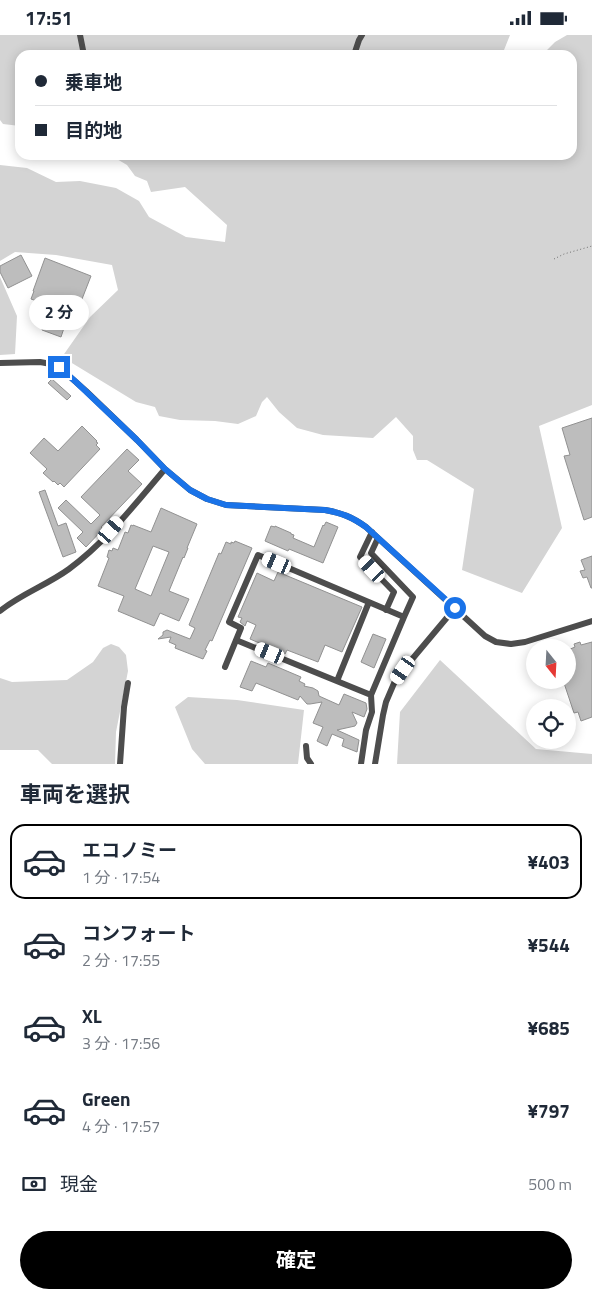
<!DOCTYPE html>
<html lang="ja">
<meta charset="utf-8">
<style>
:root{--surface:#fff;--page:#f6f6f7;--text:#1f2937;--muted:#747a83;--line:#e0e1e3;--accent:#000}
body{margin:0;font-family:"Titillium Web","Noto Sans JP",sans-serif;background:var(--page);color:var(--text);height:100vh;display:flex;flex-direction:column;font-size:19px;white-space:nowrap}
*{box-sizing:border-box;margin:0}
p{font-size:16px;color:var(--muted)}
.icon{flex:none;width:28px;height:28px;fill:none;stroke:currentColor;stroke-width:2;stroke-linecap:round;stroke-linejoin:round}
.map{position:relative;height:729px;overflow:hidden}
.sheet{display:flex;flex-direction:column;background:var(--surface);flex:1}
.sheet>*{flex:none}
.top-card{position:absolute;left:15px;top:15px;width:562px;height:110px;border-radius:15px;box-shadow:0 2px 12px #0003;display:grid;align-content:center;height:110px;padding:0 20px;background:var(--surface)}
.needle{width:32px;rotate:162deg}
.fabs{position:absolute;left:526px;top:604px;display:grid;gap:10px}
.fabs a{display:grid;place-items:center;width:50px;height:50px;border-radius:50%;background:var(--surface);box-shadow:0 2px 12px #0003;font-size:25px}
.end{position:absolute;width:22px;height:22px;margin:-11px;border:6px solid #1a73e8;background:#fff;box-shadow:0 0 0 2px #fff}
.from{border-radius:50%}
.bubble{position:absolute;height:35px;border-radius:18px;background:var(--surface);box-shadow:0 2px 12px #0003;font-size:16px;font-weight:700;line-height:35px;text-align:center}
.car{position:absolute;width:15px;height:30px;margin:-15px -8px;border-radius:6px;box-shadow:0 0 4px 1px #0007;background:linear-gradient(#fff 24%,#345 0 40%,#fff 0 76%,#345 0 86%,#fff 0)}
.top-card b{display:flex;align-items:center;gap:18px;height:48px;font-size:19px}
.top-card b+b{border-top:1px solid var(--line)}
.top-card i{width:12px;height:12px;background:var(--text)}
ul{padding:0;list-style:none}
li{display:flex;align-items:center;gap:15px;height:75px;margin:0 10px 8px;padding:0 10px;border:2px solid transparent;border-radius:15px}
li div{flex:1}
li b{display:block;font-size:19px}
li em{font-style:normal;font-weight:700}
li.selected{border-color:var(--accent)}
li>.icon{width:45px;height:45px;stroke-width:1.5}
h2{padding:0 20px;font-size:22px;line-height:60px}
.pay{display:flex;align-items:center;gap:12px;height:55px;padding:0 20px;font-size:19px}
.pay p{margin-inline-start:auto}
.cta{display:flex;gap:10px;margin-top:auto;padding:10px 20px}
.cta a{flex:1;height:58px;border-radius:30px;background:var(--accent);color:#fff;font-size:20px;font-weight:700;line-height:58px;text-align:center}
.status{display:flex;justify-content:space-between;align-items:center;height:35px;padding:0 25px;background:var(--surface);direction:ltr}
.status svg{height:14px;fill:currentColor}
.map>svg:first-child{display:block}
.green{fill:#d4d4d4}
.building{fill:#bdbdbd;stroke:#919191;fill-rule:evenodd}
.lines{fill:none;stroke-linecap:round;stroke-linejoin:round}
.path{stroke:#6f6f6f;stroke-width:1;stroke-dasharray:1 2.5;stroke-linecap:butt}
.minor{stroke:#4d4d4d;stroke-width:6}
.route{stroke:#1a73e8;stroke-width:6}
</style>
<div class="status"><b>17:51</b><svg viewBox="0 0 49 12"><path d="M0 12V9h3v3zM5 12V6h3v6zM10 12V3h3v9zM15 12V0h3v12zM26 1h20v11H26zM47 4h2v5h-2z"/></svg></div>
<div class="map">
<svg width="592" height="729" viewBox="0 0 592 729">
<rect width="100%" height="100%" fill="#fff"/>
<path class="green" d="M0 0H510L504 15V20H20V91L3 89 0 85Z
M567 0H592V370L539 391 562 493 522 558 462 535 474 454 427 425H417L413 415V401L396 382 373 403 323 400 297 393 279 377 267 362 262 367 256 381 238 389 215 386 180 385 159 381 155 372 136 367 62 322 90 282 118 255 112 230 56 220 15 217 0 226V130L27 133 56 147 80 146 116 153 139 166 149 182 186 202 225 207 227 190 185 152 151 157 147 146 135 141 127 130 110 120H572V20H542L555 7Z
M0 242 17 281 15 319 0 320Z
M111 609 119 612 126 620 128 636 116 697 115 729H52L38 715H0V643L12 647 67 645 93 627 103 613Z
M440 625 536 714 592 719V729H397L400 677Z
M188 662 237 665 304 675 298 729H205L192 714 175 672Z"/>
<path class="building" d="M21 220 32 241 8 253 0 237V231Z
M45 223 91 241 75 282 41 270 42 268 31 264 34 256H33Z
M47 283 65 290 61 302 42 295Z
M52 344 71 361 67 365 48 348Z
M592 383V482L584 485 564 421 570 420 562 393Z
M82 391 97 406 96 407 98 408 96 410 100 414 64 452 60 448 58 450 54 446 53 447 43 438 47 434 30 418 44 403 58 416Z
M127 414 139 425 128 436 142 449 101 492 103 494 86 512 77 503 83 497 58 473 66 465 91 489 100 480 81 462Z
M45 455 58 491 66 488 76 517 63 522 39 457Z
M161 473 197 489 187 513H188L184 523 183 522 169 556 189 564 179 586 160 578 154 591 118 576 124 561 98 551 109 523 107 522 109 515 112 516 113 513 118 515 125 497 128 498 131 490 133 491V490L151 497ZM153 511 169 517 151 561 135 554Z
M326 487 338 492 323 528 289 514 288 516 265 506 271 491 275 492V491L291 498V499L294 500 293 503 314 512 323 490 324 491Z
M235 506 252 513 212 606 210 605 205 615 207 616 203 624 175 613 176 610 169 607 171 602 158 604 163 600V597L167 595 190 604 195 593 189 590 219 518 221 519 226 507 231 509V507L234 508Z
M592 521V553H591L587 542 583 543 580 536 585 535 581 525Z
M278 537 362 572 342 617 325 610 318 627 287 615 285 619 250 604 256 590 247 586 245 591 240 587 242 583 238 582 257 538 274 546Z
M373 599 386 604 374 633 361 627Z
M580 607 581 610 592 607V682L581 686 578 677 574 678 563 645H568V615L575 612 574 609Z
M251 626 266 632 268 628 301 642 299 646 305 649 304 651 313 653 318 656 319 661 339 670 344 659 366 668 367 674 364 682 352 677 357 688 355 691 337 695 359 705 357 717 342 711 344 704 332 699 327 711 317 706 323 692 313 688 322 667 310 669H307L300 661 298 665 256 648 252 656 240 652Z"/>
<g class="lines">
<path class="path" d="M554 224 564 219 592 211"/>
<path class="minor" d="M80 0 84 20
M354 20 359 5 362 0
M0 328 40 327 51 329 59 332 86 356 137 405 165 434 190 455 207 464 226 470 325 475C342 478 352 482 366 492L485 601 496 607 511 609 525 607 592 586
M372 497 360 522 394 557 386 575
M378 503 371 518 413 562 404 582
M0 576C21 559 47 550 69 534 106 507 135 469 165 434
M236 605 371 660
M225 632 241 593 229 587 258 520 404 582 371 660 372 677 366 695 361 729
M337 646 369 567
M306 711 307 723 311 729
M120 729 124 672 128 648
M375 729 383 680 386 667 395 646 403 635 455 573"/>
</g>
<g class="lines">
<path class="route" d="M59 332 76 347 137 405 165 434 190 455 207 464 226 470 325 475C342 478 352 482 366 492L455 573"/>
</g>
</svg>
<div class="fabs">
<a><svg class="needle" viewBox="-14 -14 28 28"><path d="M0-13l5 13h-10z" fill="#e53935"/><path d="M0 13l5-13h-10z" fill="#747a83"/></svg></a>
<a><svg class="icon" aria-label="locate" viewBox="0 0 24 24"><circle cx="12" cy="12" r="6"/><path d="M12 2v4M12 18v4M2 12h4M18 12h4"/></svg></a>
</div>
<i class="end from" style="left:455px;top:573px"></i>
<i class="end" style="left:59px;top:332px"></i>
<div class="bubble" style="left:29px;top:260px;width:60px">2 分</div>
<i class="car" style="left:111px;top:495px;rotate:41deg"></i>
<i class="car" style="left:277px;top:528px;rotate:293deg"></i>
<i class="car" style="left:372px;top:534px;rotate:317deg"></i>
<i class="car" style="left:270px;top:618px;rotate:292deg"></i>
<i class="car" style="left:403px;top:635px;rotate:215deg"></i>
<div class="top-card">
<b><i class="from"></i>乗車地</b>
<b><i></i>目的地</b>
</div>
</div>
<section class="sheet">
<h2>車両を選択</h2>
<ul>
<li class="selected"><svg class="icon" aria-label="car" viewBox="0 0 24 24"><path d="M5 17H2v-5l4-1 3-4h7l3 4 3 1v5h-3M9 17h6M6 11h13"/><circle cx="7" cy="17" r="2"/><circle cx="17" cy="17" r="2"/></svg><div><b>エコノミー</b><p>1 分 · 17:54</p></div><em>¥403</em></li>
<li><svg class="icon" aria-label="car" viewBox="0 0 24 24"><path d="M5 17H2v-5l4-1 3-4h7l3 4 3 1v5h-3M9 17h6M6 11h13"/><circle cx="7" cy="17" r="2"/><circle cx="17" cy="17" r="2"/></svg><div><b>コンフォート</b><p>2 分 · 17:55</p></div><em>¥544</em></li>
<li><svg class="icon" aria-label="car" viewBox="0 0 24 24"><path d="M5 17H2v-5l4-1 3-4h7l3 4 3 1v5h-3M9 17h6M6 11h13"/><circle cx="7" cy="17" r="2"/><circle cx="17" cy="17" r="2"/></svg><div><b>XL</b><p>3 分 · 17:56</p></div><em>¥685</em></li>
<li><svg class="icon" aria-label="car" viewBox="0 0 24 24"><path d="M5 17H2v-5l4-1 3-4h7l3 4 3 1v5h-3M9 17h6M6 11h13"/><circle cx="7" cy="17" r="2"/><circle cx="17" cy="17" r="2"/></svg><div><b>Green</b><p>4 分 · 17:57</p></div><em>¥797</em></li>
</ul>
<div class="pay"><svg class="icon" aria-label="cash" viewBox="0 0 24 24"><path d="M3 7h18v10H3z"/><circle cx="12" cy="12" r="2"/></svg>現金<p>500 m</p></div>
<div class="cta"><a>確定</a></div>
</section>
